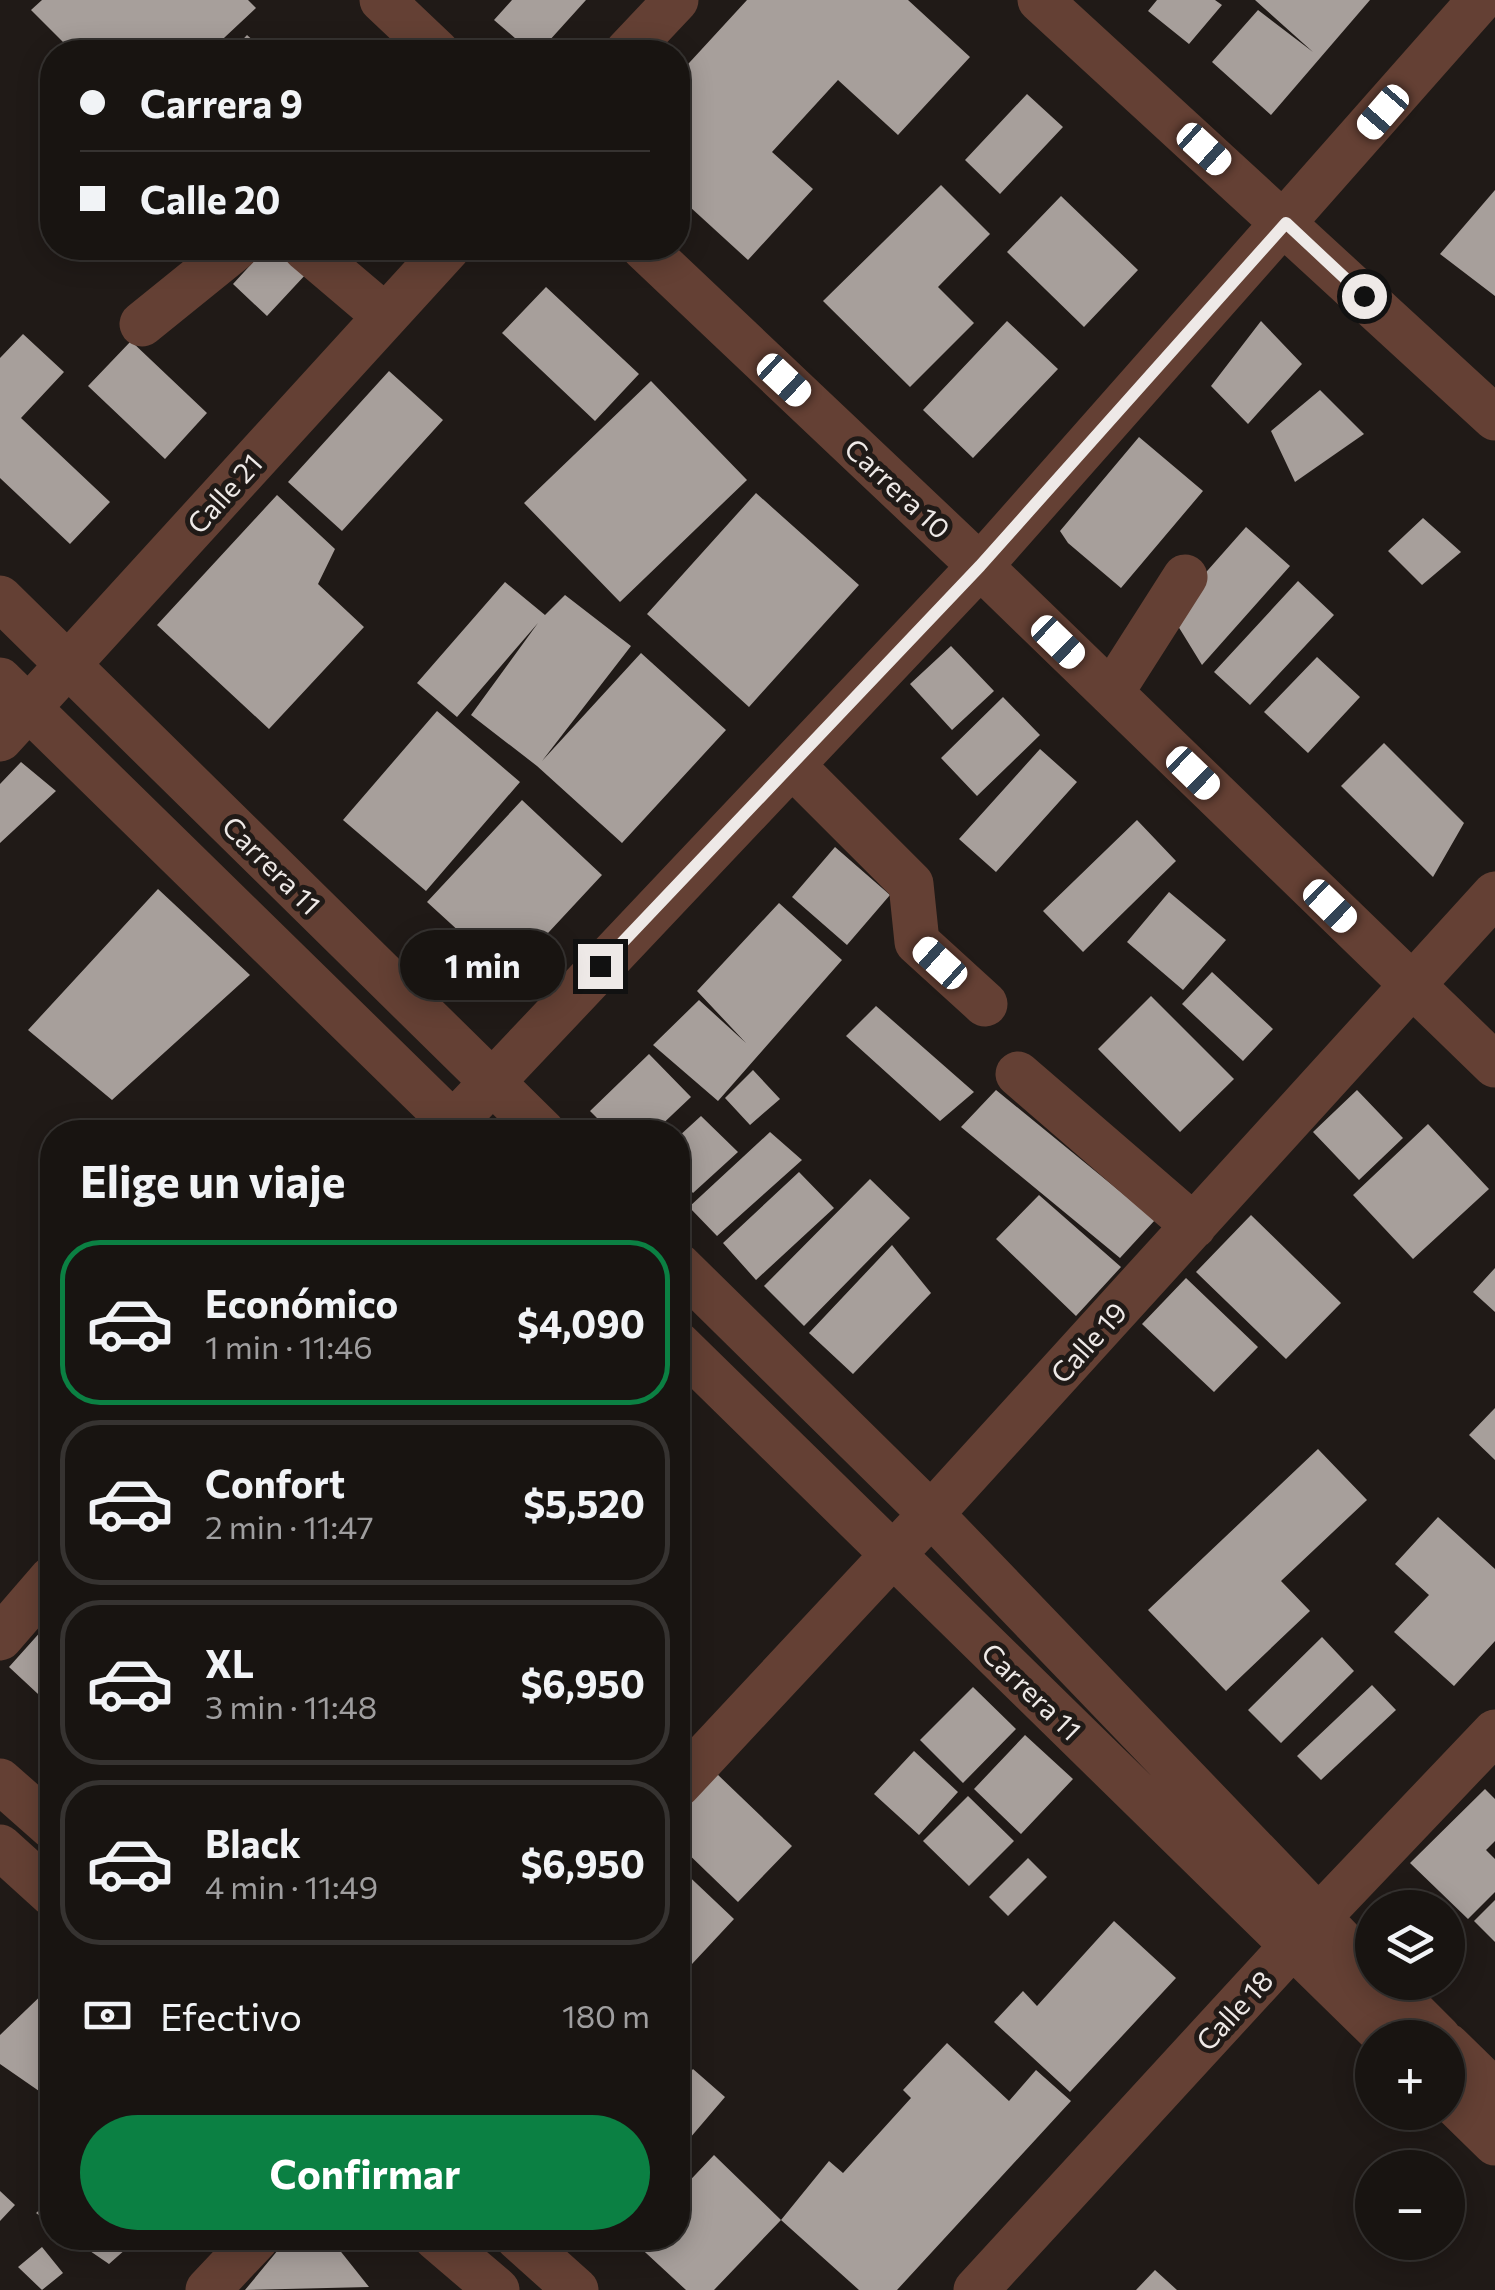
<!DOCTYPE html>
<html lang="es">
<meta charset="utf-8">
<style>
:root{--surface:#181411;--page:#25211f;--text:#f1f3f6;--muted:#9f9e9f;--line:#363331;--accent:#0b8043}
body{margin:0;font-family:Commissioner,sans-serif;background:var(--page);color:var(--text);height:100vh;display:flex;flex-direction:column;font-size:38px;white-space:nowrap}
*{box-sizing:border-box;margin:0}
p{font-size:32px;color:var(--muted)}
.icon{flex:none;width:55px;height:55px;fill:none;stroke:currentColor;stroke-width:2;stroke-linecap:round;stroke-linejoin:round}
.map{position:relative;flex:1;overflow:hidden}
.details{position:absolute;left:40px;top:1120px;width:650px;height:1130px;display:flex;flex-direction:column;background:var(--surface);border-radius:40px;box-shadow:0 5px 25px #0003,0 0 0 2px var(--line)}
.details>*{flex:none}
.guide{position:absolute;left:40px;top:40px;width:650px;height:220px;border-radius:40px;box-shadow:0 5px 25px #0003,0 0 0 2px var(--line);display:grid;align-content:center;height:220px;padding:0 40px;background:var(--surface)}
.buttons{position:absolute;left:1355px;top:1890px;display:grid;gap:20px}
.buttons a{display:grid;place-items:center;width:110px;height:110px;border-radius:50%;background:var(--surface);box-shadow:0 5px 25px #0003,0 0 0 2px var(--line);font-size:50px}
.end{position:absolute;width:45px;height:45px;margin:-22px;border:12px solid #eee9e7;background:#111;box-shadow:0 0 0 5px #111}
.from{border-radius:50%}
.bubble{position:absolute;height:70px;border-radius:35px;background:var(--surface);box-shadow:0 5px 25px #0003,0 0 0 2px var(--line);font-size:32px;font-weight:700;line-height:70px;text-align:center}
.car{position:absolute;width:30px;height:60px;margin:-30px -15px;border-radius:12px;box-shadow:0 0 8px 2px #0007;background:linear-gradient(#fff 24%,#345 0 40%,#fff 0 76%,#345 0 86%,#fff 0)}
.guide b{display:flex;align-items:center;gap:35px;height:95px;font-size:38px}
.guide b+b{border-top:2px solid var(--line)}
.guide i{width:25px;height:25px;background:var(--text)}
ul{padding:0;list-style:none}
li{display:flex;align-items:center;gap:30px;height:165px;margin:0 20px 15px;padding:0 20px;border:5px solid var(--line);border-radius:40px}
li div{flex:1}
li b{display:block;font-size:38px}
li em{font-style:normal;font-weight:700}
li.current{border-color:var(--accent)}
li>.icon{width:90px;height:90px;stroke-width:1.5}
h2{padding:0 40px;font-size:45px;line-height:120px}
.pay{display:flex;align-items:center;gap:25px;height:110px;padding:0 40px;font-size:38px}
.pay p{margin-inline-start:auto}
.button{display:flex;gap:20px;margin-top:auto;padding:20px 40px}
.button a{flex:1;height:115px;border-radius:60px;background:var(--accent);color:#fff;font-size:40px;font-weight:700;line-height:115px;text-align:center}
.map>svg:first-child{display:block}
.building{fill:#a79f9b}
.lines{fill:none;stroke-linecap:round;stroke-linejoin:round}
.minor{stroke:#644034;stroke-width:45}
.route{stroke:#eee9e7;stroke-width:12}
.labels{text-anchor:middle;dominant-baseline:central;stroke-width:10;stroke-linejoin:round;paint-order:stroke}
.street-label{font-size:28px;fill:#eee9e7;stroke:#201a17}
</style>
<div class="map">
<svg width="1495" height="2290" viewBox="0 0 1495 2290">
<rect width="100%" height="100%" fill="#201a17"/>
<path class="building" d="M42 0H248L256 8 209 52H73L31 10Z
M512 0H586L539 52H531L494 20Z
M747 0H908L970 57 898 135 838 80 772 152 813 189 748 260 678 196V75Z
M1157 0H1215L1222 5 1189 44 1148 11Z
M1255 0H1370L1271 115 1212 62 1258 10 1313 52Z
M247 35 266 52H231Z
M1027 94 1063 127 1000 194 965 160Z
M941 185 990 234 938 287 974 323 910 387 823 301Z
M1495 190V296L1440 254Z
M1061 196 1138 270 1084 327 1007 252Z
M266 248H280L307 273 267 316 233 284Z
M546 287 639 374 595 421 502 333Z
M1007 321 1058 369 973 458 923 410Z
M1261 321 1302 364 1248 424 1211 386Z
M23 334 64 372 21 418 110 502 70 544 0 478V358Z
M131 341 207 413 165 459 88 386Z
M389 371 443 420 342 531 288 482Z
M651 381 747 480 620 602 524 503Z
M1320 390 1364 434 1295 482 1271 431Z
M1139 437 1203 491 1121 588 1068 543 1060 531Z
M756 493 859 585 749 707 647 614Z
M277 495 335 549 318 584 364 627 269 729 157 625Z
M1423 518 1461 552 1422 585 1388 551Z
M1246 527 1290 566 1202 665 1170 613Z
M1298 581 1334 615 1250 705 1214 672Z
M505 582 545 615 565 595 631 646 542 761 641 653 726 730 622 843 537 766 471 715 538 623 457 717 417 683Z
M951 646 994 691 952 730 910 684Z
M1317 657 1360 697 1308 753 1264 712Z
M1003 697 1040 735 977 796 941 758Z
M437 711 520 782 426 891 343 820Z
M1384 743 1464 823 1433 877 1341 786Z
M1040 749 1077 782 996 872 959 839Z
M21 762 56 791 0 843V784Z
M522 800 602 875 508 976 427 902Z
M1137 820 1176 861 1083 952 1043 911Z
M835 847 890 895 847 945 792 897Z
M158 889 250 975 112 1100 28 1030Z
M1169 892 1226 940 1183 990 1127 942Z
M779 903 842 960 718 1101 653 1045 699 1000 746 1043 697 991Z
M1212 972 1273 1029 1243 1061 1182 1004Z
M1151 996 1234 1079 1180 1132 1098 1049Z
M876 1006 974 1092 940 1121 846 1036Z
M649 1054 691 1097 654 1132H611L590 1111Z
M753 1070 780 1099 750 1125 725 1098Z
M996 1090 1155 1220 1120 1258 961 1127Z
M1357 1090 1403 1138 1359 1180 1313 1132Z
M701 1116 738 1152 693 1193 678 1177V1137Z
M1428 1124 1489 1189 1413 1259 1353 1195Z
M770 1132 802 1160 717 1236 689 1207Z
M799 1172 834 1208 756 1280 723 1243Z
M870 1179 910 1218 804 1326 764 1286Z
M1039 1195 1121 1267 1076 1316 996 1239Z
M1251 1215 1341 1303 1286 1359 1196 1272Z
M892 1245 931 1293 853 1374 809 1333Z
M1495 1268V1312L1473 1292Z
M1186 1278 1258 1347 1214 1392 1142 1324Z
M1495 1408V1460L1469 1435Z
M1318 1449 1367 1500 1281 1581 1310 1611 1226 1691 1148 1610Z
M1438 1517 1495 1569V1641L1454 1686 1394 1632 1429 1595 1395 1564Z
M52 1619V1707L9 1667Z
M1322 1637 1354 1671 1281 1743 1248 1710Z
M1372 1685 1396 1710 1321 1780 1297 1756Z
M973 1687 1016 1729 963 1783 920 1740Z
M1025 1735 1073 1779 1021 1834 974 1789Z
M914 1751 958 1792 919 1835 874 1794Z
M716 1773 792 1846 738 1902 678 1844V1814Z
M1485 1789 1495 1799V1841L1486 1850 1495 1859V1892L1468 1919 1410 1863Z
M968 1796 1014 1841 969 1886 923 1841Z
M1028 1858 1047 1877 1008 1916 989 1897Z
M678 1866 734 1919 678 1979Z
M1495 1900V1942L1474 1921Z
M1114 1921 1176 1978 1070 2092 994 2022 1023 1991 1037 2006Z
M52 1985V2100L0 2064V2035Z
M947 2043 1009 2101 1036 2070 1071 2101 897 2290H859L781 2220 829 2161 843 2173 911 2098 903 2090Z
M693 2069 725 2097 678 2152V2087Z
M714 2155 781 2220 714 2290H686L633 2241 636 2238H678V2193Z
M0 2191 15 2205 0 2221Z
M52 2199V2225L36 2213Z
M71 2238H131L135 2241 109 2264Z
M288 2238H330L369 2287 245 2290Z
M42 2247 63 2273 42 2290 18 2267Z
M1155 2270 1177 2290H1136Z"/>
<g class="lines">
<path class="minor" d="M382 0 437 52
M1040 0 1495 418
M627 52 676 0
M305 248 385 316
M644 248 980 566 1495 1065
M142 324 236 248
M0 598 543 1132
M0 680 462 1132
M1111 693 1185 577
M0 739 448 248
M792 765 911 884 917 942 985 1004
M1018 1074 1194 1226
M445 1132 980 566 1480 0
M678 1265 931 1514 1372 1973
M678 1344 1387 2038
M0 1638 52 1578
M0 1781 52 1827
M678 1785 931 1514 1495 894
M0 1847 52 1894
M1383 1982 1439 2038
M1448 2046 1495 2092
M1448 2097 1495 2143
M436 2238 497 2290
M518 2238 576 2290
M208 2290 257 2238
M976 2290 1317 1919 1495 1732"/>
</g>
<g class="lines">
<path class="route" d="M600 966 980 566 1286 223 1364 296"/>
</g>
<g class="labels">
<g class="street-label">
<text transform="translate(898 488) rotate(43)">Carrera 10</text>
<text transform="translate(224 493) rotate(-48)">Calle 21</text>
<text transform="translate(272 865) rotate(45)">Carrera 11</text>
<text transform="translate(1088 1342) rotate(-48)">Calle 19</text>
<text transform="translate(1032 1691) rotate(44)">Carrera 11</text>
<text transform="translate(1234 2010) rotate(-47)">Calle 18</text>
</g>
</g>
</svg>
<div class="buttons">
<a><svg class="icon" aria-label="layers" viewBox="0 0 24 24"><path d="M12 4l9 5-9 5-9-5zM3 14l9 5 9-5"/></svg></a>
<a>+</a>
<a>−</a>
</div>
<i class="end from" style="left:1364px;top:296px"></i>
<i class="end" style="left:600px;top:966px"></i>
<div class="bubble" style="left:400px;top:930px;width:165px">1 min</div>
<i class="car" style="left:1383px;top:112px;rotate:221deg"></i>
<i class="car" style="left:1204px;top:149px;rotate:132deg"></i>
<i class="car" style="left:784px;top:380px;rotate:133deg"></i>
<i class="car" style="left:1058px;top:642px;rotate:134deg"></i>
<i class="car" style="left:1193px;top:773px;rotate:134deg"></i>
<i class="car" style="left:1330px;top:906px;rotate:134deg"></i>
<i class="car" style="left:940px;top:963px;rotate:312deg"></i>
<div class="guide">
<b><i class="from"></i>Carrera 9</b>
<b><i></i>Calle 20</b>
</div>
<section class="details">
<h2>Elige un viaje</h2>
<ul>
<li class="current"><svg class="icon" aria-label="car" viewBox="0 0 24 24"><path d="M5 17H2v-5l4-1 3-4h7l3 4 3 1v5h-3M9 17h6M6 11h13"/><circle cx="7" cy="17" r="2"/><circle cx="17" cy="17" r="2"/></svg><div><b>Económico</b><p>1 min · 11:46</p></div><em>$4,090</em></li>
<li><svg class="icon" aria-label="car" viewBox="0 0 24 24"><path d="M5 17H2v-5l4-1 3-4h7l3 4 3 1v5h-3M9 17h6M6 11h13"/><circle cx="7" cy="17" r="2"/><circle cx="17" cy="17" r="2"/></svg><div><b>Confort</b><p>2 min · 11:47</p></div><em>$5,520</em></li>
<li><svg class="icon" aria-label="car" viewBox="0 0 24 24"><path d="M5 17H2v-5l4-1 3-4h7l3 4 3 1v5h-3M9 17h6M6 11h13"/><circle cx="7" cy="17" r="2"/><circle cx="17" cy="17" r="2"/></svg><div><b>XL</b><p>3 min · 11:48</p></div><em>$6,950</em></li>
<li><svg class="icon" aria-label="car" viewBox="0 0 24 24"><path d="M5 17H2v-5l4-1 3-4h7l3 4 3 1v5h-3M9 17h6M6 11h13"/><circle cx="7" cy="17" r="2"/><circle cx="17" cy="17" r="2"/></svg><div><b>Black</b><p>4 min · 11:49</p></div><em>$6,950</em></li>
</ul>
<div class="pay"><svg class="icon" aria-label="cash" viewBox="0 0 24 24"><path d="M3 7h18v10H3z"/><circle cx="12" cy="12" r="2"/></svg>Efectivo<p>180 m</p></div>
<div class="button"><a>Confirmar</a></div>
</section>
</div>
